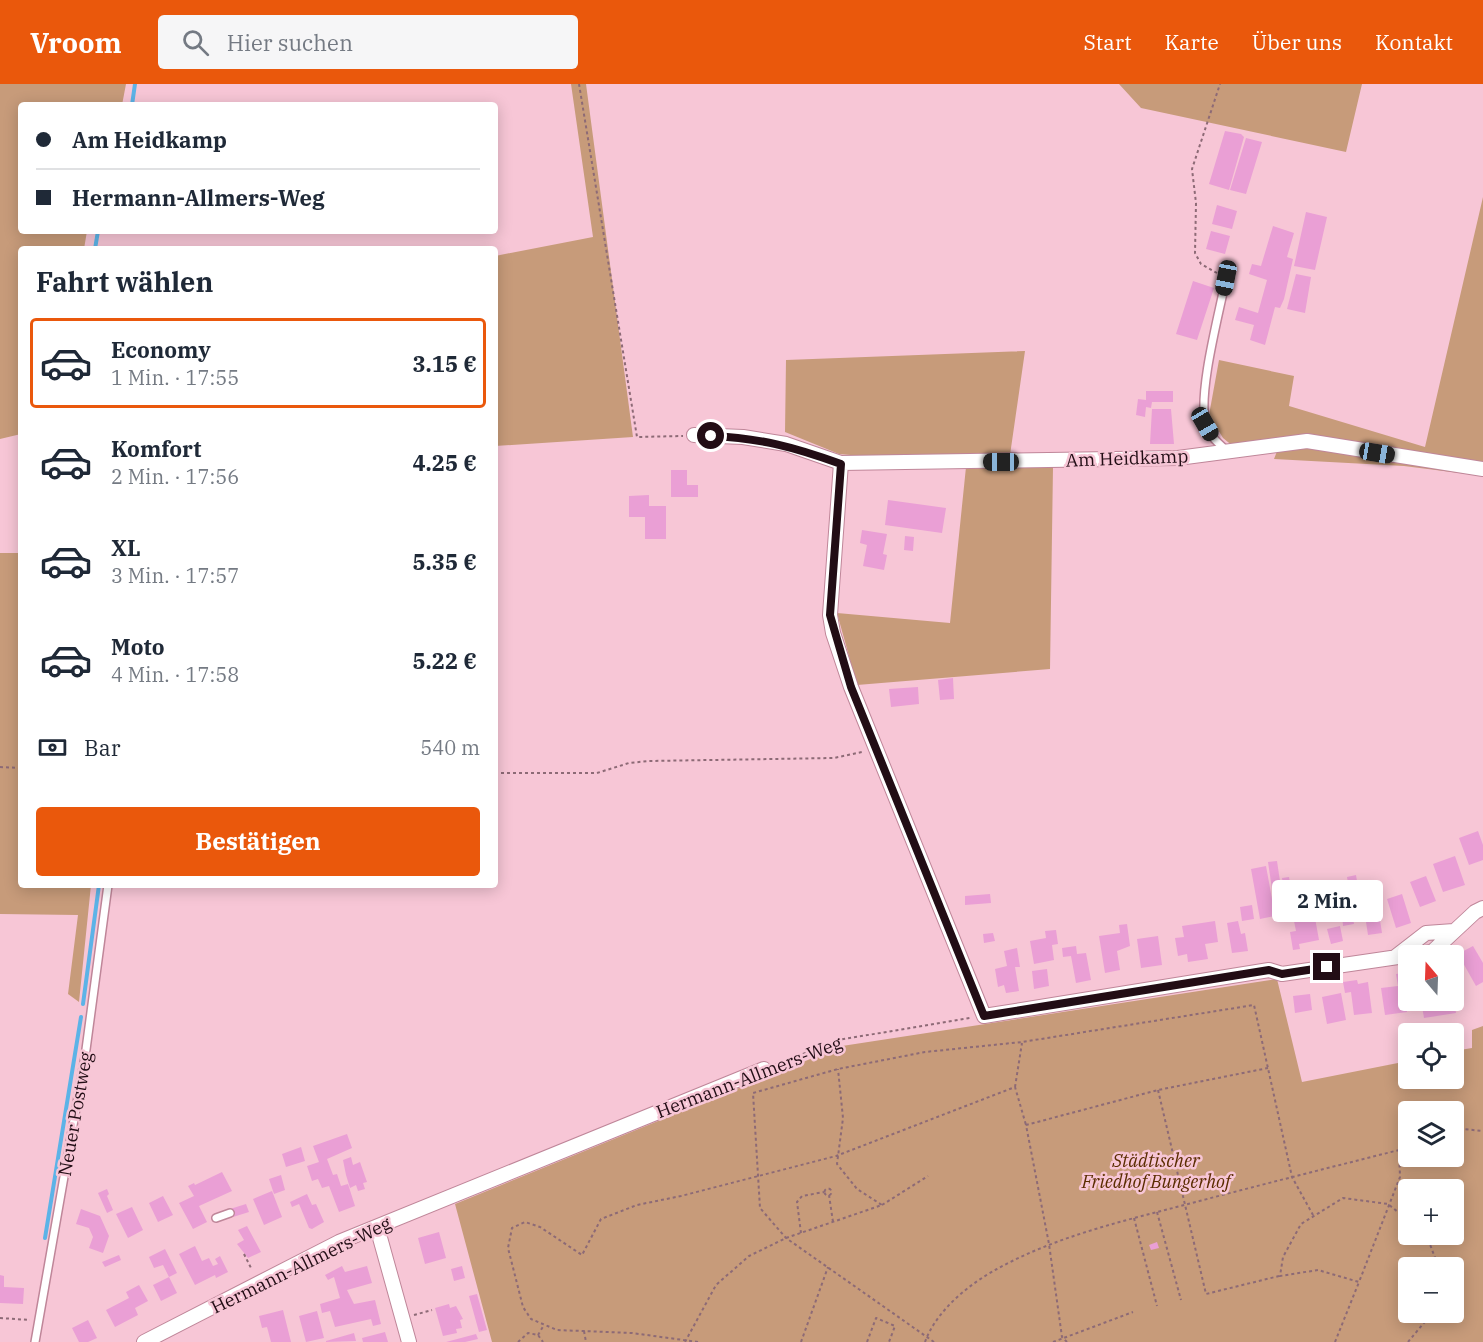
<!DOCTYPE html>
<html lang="de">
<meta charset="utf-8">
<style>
:root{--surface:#fff;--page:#f6f6f7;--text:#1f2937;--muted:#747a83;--line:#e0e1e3;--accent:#ea580c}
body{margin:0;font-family:"IBM Plex Serif",serif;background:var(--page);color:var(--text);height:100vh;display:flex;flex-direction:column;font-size:22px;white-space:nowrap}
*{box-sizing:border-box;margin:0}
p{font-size:20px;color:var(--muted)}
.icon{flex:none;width:33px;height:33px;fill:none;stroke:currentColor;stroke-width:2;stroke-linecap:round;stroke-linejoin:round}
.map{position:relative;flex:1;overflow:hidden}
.side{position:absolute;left:18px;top:162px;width:480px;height:642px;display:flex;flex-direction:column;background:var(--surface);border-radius:6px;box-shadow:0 3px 15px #0003}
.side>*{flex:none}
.top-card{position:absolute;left:18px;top:18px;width:480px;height:132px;border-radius:6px;box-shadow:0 3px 15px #0003;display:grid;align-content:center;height:132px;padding:0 18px;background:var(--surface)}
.needle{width:39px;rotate:341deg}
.buttons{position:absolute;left:1398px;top:861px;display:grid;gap:12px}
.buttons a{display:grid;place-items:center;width:66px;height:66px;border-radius:6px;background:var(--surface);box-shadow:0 3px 15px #0003;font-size:30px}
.end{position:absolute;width:27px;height:27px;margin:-14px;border:8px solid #220d15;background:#fff;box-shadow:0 0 0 3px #fff}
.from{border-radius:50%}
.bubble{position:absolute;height:42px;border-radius:6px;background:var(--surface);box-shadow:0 3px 15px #0003;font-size:20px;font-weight:800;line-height:42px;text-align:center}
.car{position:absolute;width:18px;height:36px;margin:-18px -9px;border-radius:8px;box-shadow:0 0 4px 2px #0007;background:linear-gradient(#222 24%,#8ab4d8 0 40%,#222 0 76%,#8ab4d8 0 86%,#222 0)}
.top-card b{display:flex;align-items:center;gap:21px;height:57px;font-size:22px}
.top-card b+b{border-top:2px solid var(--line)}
.top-card i{width:15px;height:15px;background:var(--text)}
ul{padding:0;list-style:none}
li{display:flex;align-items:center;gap:18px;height:90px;margin:0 12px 9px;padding:0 6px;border:3px solid transparent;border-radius:6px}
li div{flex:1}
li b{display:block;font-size:22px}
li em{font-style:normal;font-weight:800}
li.selected{border-color:var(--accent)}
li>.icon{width:54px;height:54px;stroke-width:1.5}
h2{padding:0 18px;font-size:27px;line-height:72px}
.pay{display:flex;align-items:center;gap:15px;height:66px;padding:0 18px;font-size:22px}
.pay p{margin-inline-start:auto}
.primary-button{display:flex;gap:12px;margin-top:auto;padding:12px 18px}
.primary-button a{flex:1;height:69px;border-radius:6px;background:var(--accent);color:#fff;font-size:24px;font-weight:800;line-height:69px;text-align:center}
header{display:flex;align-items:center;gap:36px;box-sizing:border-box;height:84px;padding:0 30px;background:var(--accent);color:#fff}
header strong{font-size:28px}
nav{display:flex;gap:33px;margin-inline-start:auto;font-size:21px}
.search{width:420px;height:54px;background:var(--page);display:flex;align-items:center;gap:15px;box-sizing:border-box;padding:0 21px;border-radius:6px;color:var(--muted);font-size:22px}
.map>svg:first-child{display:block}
.green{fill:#c79b7a;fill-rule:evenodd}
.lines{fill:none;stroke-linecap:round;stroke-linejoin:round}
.stream{stroke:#5cb3e7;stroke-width:4}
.building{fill:#ea9fd5}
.service-casing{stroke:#bf8699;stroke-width:10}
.minor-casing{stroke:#bf8699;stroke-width:16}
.path{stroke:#8d6a76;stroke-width:2;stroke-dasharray:3 3;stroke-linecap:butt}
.service{stroke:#fff;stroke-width:7}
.minor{stroke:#fff;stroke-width:14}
.route{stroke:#220d15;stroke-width:8}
.labels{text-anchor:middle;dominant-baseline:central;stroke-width:5;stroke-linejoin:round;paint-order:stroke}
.street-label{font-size:18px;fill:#220d15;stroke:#f7c6d6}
.park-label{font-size:18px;font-style:italic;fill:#5a2c00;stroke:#f7c6d6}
</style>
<header>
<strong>Vroom</strong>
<div class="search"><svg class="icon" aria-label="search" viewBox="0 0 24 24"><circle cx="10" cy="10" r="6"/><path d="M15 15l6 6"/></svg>Hier suchen</div>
<nav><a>Start</a><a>Karte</a><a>Über uns</a><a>Kontakt</a></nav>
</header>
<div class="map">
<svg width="1483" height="1258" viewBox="0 0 1483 1258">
<rect width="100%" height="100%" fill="#f7c6d6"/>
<path class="green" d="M0 0H126L122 21H21V147H87L84 165H21V350L0 355Z
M571 0H586L633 353 495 362V172L593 153Z
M1119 0H1362L1346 68 1141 24Z
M1483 113V392L1404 382 1274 375 1281 357 1234 363 1223 354 1209 331 1219 276 1294 292 1289 322 1425 363Z
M1025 267 1010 371 862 372 839 370 785 348 786 276Z
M966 383H1053L1050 585 857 601 837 529 950 539Z
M0 469H21V801H91L79 918 68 910 78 831 0 830Z
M1277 895 1302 998 1408 977V994H1454V967L1472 964V946L1483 942V1258H492L455 1120 842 962ZM1408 1028H1454V1072H1408ZM1408 1106H1454V1150H1408ZM1408 1184H1454V1228H1408Z"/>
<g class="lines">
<path class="stream" d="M132 21 135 0
M95 165 98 147
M83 920 99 801
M45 1154 81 933"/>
</g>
<path class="building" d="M1225 47 1241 50 1244 53 1229 106 1209 100Z
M1246 54 1262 58 1246 110 1230 106Z
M1217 121 1237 127 1232 145 1212 140Z
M1306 128 1327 133 1315 186 1294 182Z
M1273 142 1294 149 1287 173 1293 175 1284 215 1280 224 1275 223 1265 261 1250 256 1254 241 1235 236 1239 223 1258 229 1267 196 1249 190 1252 180 1261 182Z
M1211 147 1230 152 1225 170 1206 165Z
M1296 190 1311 193 1305 229 1287 225Z
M1193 197 1214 204 1197 256 1176 250Z
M1146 307H1173V318H1152L1151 324 1146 323 1145 333 1136 331 1138 315 1146 316Z
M1152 325H1171L1174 360H1150Z
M671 386H687V401H698V413H671Z
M649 411V422H666V455H645V433H629V412Z
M888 416 946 424 942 449 885 441Z
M862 446 887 450 883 470 887 471 884 486 863 482 867 461 860 459Z
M905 452 914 453 913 467 904 466Z
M953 594 954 615 940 616 938 596Z
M918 603 919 620 891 623 889 605Z
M1478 747 1483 761V776L1469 781 1459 754Z
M1455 772 1465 801 1443 808 1433 780Z
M1277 777 1281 804 1272 805 1268 778Z
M1266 782 1272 815 1277 814 1280 831 1260 835 1251 785Z
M1356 791 1359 809 1350 811 1347 793Z
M1426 792 1436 817 1420 823 1410 798Z
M1289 793 1291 804 1284 806 1282 794Z
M990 810 991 819 965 821V812Z
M1376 810 1382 849 1368 851 1366 838H1361L1357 813Z
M1402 810 1411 839 1396 844 1387 815Z
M1252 821 1254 835 1242 837 1240 823Z
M1313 823 1319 856 1299 860 1300 865 1293 866 1290 848 1296 847 1292 827Z
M1352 828 1354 840 1343 842 1342 830Z
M1215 837 1218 858 1205 860 1208 875 1188 878 1187 870 1178 872 1175 854 1184 853 1182 842Z
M1238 837 1241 850 1245 849 1248 867 1232 869 1227 839Z
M1127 840 1130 862 1117 867 1120 886 1105 889 1099 852 1120 849 1119 841Z
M1340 842 1343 857 1331 860 1327 845Z
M1056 846 1058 860 1052 861 1054 876 1034 880 1030 857 1046 854 1045 847Z
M993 849 995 857 984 859 983 850Z
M1158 852 1162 881 1141 884 1137 855Z
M1076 862 1077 870 1086 869 1091 896 1076 899 1071 872 1063 873 1062 864Z
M1473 862 1483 879V898L1476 902 1458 870Z
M1017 864 1020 883H1015L1019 907 1006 909 1004 901 998 903 995 885 1007 882 1004 867Z
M1047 885 1049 902 1034 905 1032 887Z
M1408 888V901H1404L1407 928 1385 931 1381 904 1398 902 1396 890Z
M1357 896 1358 900 1368 898 1372 929 1354 931 1351 908 1345 909 1343 898Z
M1341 909 1346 936 1327 940 1322 913Z
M1310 910 1312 926 1295 929 1293 912Z
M1421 916H1454L1456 929 1424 934Z
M347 1050 352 1064 327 1075 333 1091 337 1090 341 1102 348 1100 355 1122 339 1128 329 1102 322 1104 318 1095 312 1097 307 1082 319 1078 313 1062Z
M301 1063 305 1077 286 1083 282 1070Z
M351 1073 353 1081 360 1078 367 1098 363 1099 365 1105 358 1107 356 1101 350 1104 346 1091 343 1076Z
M222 1088 232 1107 199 1122 207 1138 193 1145 179 1119 194 1112 188 1102 194 1099 195 1101Z
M281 1091 285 1106 274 1110 269 1095Z
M107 1105 109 1110 107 1112 113 1126 107 1129 98 1109Z
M272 1107 282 1133 264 1141 253 1115Z
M307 1110 312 1121 316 1120 324 1138 312 1145 309 1144 299 1120 292 1123 290 1118Z
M163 1112 173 1131 158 1138 149 1119Z
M246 1120 249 1128 233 1133 230 1125Z
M132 1123 143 1146 128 1154 116 1130Z
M81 1125 100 1132 109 1152 103 1169 89 1164 93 1153 89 1144 76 1140Z
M247 1142 261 1168 248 1174 237 1160 244 1156 238 1146Z
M439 1148 446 1174 425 1180 418 1154Z
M1157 1158 1159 1164 1151 1166 1149 1161Z
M195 1162 202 1177 209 1174 213 1182 218 1180 215 1175 220 1172 228 1188 216 1194 215 1191 195 1201 179 1170Z
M165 1165 177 1189 169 1193 163 1181 154 1184 149 1173Z
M119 1171 121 1176 105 1183 102 1178Z
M342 1182 345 1188 367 1182 372 1199 347 1206 354 1220 375 1216 381 1240 373 1242 371 1235 335 1243 330 1227 322 1229 320 1220 340 1214 334 1193 328 1196 325 1191Z
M462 1182 465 1194 454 1197 451 1185Z
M0 1191 4 1192V1203L24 1204 23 1220 0 1219Z
M169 1193 177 1209 161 1217 153 1201Z
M139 1201 148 1217 135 1224 138 1231 115 1243 106 1226 129 1214 126 1208Z
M477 1210 487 1246 479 1248 469 1212Z
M449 1220 450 1224 456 1222 463 1235 460 1236 462 1244 456 1245 457 1249 443 1252 435 1224Z
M283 1226 291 1258H271L267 1243 262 1244 259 1232Z
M317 1227 324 1254 306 1258 299 1232Z
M88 1236 97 1254 88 1258H79L72 1244Z
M385 1248 388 1258H363L362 1254Z
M354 1249 356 1257 326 1258V1257Z
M476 1250 478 1255 465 1258H446Z"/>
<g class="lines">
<g class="service-casing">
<path id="service" d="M1226 194C1219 231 1199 303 1205 338 1207 350 1218 359 1227 367
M216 1134 230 1129
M35 1258 85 973 108 801"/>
</g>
<g class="minor-casing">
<path id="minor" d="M694 351 743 353 786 360 841 379
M1483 385 1307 357 1178 374 841 379 830 531 833 549 851 603 984 932 1269 886 1282 890 1432 868 1475 828 1483 824
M1395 873 1426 849 1454 847
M377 1143 409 1258
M144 1258 339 1158 764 985"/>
</g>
<path class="path" d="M579 0 637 353 683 352
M1217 189 1201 180 1195 169 1196 119 1192 85 1220 0
M0 683 21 684
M495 689H597L629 679 649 677 834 674 862 668
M775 981 838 956 970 934
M1015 1003 1022 959
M1158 1006 1206 1210 1279 1192
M1454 1048 1463 1045 1483 1047
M1408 1063 1399 1066 1400 1093 1359 1198 1318 1186 1280 1192 1283 1173 1301 1140 1343 1114 1388 1120 1408 1136
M824.5 1108a3.5 3.5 0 1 1 7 0a3.5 3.5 0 1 1-7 0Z
M829 1111 833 1138
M882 1121 928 1092
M1157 1128 1181 1216
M1134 1134 1157 1222
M801 1149 797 1118 802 1112 824 1108
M1426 1150 1439 1184
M244 1170 252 1186
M414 1231 432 1226
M0 1234 30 1236
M584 1247 586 1258
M538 1251 544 1241
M518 1258 528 1249 538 1251 543 1258
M685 1258 716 1201 749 1172 786 1154 882 1121 857 1105 837 1080 843 1034 838 985
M698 1258 632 1249 557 1246 531 1235 523 1223 508 1164 512 1144 525 1138 540 1143 582 1171 601 1135 637 1121 681 1112 836 1072 1015 1003 1026 1041
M801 1258 828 1183
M867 1258 876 1234 895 1242 889 1258
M925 1258C936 1227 969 1200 997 1185 1051 1155 1114 1139 1173 1124 1248 1104 1324 1085 1399 1066
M934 1258 786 1154 760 1124 753 1009 838 985 925 968 1022 958 1254 921 1292 1093 1313 1131
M1053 1258 1133 1228
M1067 1258 1062 1253 1049 1160 1026 1041 1158 1006 1268 984
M1335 1258 1359 1198
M1408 1258 1433 1228"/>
<use href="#service" class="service"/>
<use href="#minor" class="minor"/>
</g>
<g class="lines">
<path class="route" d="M711 352C760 354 794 363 841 380L830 531 851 603 984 932 1269 886 1282 890 1327 883"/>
</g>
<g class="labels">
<g class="street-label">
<text transform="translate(1127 374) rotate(-2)">Am Heidkamp</text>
<text transform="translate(749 993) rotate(-21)">Hermann-Allmers-Weg</text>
<text transform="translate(75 1030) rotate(-80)">Neuer Postweg</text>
<text transform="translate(301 1181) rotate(-26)">Hermann-Allmers-Weg</text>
</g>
<g class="park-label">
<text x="1156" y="1076">Städtischer<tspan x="1156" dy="21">Friedhof Bungerhof</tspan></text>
</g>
</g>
</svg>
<div class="buttons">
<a><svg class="needle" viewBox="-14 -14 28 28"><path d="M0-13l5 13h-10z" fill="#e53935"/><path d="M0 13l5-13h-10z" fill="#747a83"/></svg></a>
<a><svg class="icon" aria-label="locate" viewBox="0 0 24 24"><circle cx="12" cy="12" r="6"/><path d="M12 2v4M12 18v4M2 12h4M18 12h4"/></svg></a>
<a><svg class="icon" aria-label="layers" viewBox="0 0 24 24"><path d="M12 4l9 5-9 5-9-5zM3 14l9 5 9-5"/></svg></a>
<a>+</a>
<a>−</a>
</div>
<i class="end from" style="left:711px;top:352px"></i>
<i class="end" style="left:1327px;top:883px"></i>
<div class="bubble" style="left:1272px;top:796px;width:111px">2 Min.</div>
<i class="car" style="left:1226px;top:194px;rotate:191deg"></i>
<i class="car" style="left:1205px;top:340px;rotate:150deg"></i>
<i class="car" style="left:1377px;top:369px;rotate:99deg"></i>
<i class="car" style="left:1001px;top:378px;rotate:270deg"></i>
<div class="top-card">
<b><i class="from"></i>Am Heidkamp</b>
<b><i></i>Hermann-Allmers-Weg</b>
</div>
<section class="side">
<h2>Fahrt wählen</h2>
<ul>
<li class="selected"><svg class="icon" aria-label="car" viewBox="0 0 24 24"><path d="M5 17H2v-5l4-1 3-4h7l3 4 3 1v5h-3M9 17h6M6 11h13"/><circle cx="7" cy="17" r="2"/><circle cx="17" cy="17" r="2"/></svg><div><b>Economy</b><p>1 Min. · 17:55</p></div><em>3.15 €</em></li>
<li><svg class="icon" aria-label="car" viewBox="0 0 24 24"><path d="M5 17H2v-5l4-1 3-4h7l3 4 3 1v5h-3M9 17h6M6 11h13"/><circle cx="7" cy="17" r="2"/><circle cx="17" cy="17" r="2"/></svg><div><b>Komfort</b><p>2 Min. · 17:56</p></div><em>4.25 €</em></li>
<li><svg class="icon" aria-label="car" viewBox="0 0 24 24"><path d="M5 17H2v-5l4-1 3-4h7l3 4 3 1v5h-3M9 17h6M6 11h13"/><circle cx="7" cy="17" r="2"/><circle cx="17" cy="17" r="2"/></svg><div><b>XL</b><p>3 Min. · 17:57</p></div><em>5.35 €</em></li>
<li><svg class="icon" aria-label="car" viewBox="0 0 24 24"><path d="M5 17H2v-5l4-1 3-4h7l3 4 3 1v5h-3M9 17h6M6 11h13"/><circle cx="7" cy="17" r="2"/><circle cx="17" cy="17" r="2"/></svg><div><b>Moto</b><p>4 Min. · 17:58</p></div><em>5.22 €</em></li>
</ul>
<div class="pay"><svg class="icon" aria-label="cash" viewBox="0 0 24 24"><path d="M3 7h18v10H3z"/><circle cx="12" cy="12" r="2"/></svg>Bar<p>540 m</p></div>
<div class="primary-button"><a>Bestätigen</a></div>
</section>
</div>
